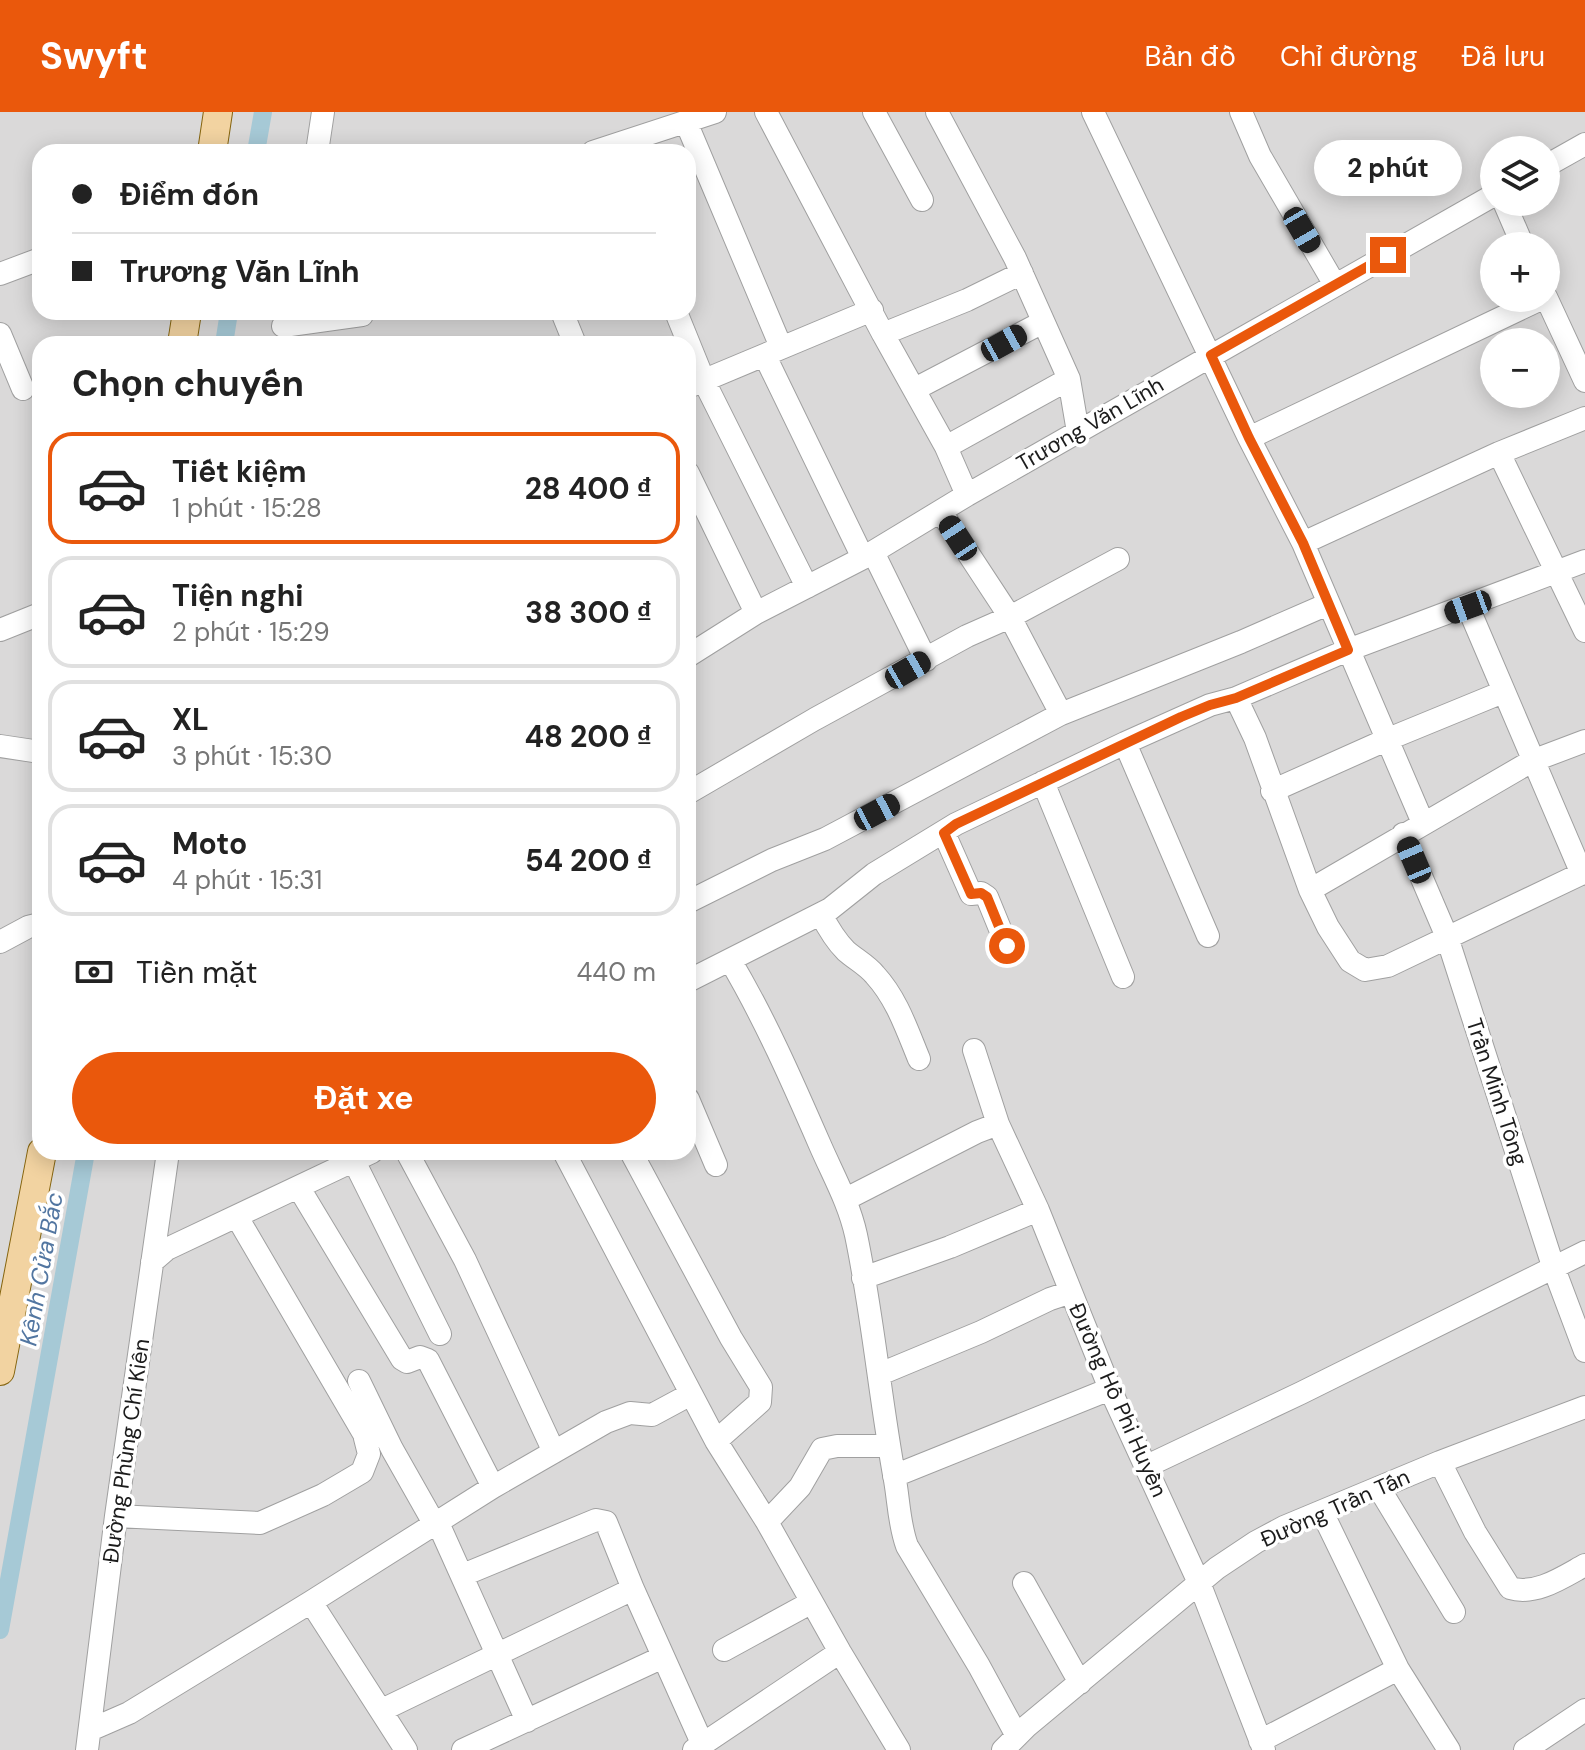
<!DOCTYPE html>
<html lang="vi">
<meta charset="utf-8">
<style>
:root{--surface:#fff;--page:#f6f6f6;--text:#222;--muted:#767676;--line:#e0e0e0;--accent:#ea580c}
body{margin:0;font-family:"DM Sans",sans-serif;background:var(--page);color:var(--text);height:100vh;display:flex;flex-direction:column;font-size:30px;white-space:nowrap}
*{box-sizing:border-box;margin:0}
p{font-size:26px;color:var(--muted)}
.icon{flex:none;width:44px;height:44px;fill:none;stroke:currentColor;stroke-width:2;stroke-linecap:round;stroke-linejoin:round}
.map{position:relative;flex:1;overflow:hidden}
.details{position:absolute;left:32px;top:224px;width:664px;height:824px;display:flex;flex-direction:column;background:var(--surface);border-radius:24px;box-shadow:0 4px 20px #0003}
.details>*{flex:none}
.guide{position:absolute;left:32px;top:32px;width:664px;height:176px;border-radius:24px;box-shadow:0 4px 20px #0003;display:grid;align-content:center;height:176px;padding:0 40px;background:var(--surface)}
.controls{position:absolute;left:1480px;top:24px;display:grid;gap:16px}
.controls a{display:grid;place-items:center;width:80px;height:80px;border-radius:50%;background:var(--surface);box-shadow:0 4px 20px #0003;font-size:40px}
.end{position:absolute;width:36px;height:36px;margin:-18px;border:10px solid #ea580c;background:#fff;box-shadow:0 0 0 4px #fff}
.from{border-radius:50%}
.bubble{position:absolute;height:56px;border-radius:28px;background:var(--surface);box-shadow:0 4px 20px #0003;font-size:26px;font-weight:700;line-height:56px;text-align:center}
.car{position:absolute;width:24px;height:48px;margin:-24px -12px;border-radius:10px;box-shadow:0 0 6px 2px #0007;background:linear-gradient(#222 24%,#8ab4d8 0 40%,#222 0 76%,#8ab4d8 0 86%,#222 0)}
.guide b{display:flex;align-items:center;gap:28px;height:76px;font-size:30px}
.guide b+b{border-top:2px solid var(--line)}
.guide i{width:20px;height:20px;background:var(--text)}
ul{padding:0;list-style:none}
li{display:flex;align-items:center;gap:24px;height:112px;margin:0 16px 12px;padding:0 24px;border:4px solid var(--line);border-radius:24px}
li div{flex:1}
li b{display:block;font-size:30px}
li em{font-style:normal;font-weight:700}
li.selected{border-color:var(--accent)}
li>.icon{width:72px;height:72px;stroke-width:1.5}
h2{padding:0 40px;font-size:36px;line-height:96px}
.pay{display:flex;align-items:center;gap:20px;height:88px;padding:0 40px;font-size:30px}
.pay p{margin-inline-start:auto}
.action{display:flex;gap:16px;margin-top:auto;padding:16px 40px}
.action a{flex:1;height:92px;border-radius:48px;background:var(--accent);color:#fff;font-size:32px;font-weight:700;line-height:92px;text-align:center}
header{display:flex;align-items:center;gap:48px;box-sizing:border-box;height:112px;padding:0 40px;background:var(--accent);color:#fff}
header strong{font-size:38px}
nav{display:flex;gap:44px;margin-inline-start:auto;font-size:28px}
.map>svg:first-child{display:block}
.residential{fill:#dad9d9;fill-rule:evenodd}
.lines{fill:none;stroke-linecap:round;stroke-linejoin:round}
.canal{stroke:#a6c9d6;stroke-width:18}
.minor-casing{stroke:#a0a0a0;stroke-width:24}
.major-casing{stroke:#85640e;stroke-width:30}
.minor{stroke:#fff;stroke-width:22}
.major{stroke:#f2d3a1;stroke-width:28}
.route{stroke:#ea580c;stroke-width:10}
.labels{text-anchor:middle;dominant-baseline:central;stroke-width:7;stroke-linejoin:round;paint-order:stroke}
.street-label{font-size:22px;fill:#1c1c1c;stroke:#fff}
.water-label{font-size:24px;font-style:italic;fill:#5276a1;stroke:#fff}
</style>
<header>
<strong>Swyft</strong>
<nav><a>Bản đồ</a><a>Chỉ đường</a><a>Đã lưu</a></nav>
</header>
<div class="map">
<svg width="1585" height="1638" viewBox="0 0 1585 1638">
<rect width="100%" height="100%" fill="#ece9e2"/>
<path class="residential" d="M0 0H1585V1638H0ZM1494 38H1546V90H1494ZM40 40H688V200H40ZM1494 134H1546V186H1494ZM1494 230H1546V282H1494ZM40 232H688V1040H40Z"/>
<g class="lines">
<path class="canal" d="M256 40 263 0
M224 232 229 200
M0 1518 86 1040"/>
<g class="minor-casing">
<path id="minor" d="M766 0 883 222 946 335 967 383
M874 0 922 88
M937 0 1015 146 1069 267 1078 320
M1093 0 1249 326 1303 431 1423 711
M1241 0 1260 44 1335 173
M686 10 781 235
M317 40 323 0
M593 40 715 0
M1546 54 1585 32
M1504 90 1523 134
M0 162 40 147
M1546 185 1585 269
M562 200 575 232
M676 200 704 269 807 475
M283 214 362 203
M0 222 23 277
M883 222 967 188 1022 161
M765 244 863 446
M688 275 872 198
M915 277 1043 210
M1249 326 1543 186
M946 335 1069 267
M1499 341 1585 519
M688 361 756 501
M941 400 1010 505 1061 602
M1303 431 1499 341 1585 306
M873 440 926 548
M1468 495 1582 762
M0 518 40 502
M688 544 756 501 863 446 967 383 1494 83
M1236 586 1255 626 1310 778 1328 815 1350 849 1365 858 1388 854 1585 760
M1125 631 1208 824
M0 634 40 640
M1043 670 1123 865
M1272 679 1386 628 1503 580
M688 681 815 607 967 524 1010 505 1118 447
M944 721 971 782 981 781 987 785 1007 834
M1403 722 1447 825 1553 1154 1585 1239
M1310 778 1532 649 1585 629
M688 790 772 748 825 727 1061 602 1241 530 1328 492
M821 802C828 816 835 828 846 839 855 847 867 853 875 863 897 887 907 918 919 947
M0 830 28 815 40 812
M730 848C765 907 793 971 820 1033 833 1063 849 1091 856 1123 873 1204 880 1287 895 1368 899 1391 899 1412 907 1434L979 1554 1017 1624
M688 869 830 797 874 762 956 712 1125 631 1210 593 1236 586 1348 538 1585 449
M974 938 998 1012 1038 1098 1110 1277 1200 1473 1264 1638
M688 987 716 1053
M407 1040 465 1148 554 1340
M564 1040 716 1329 767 1410 840 1540 899 1638
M631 1040 731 1226 761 1275 760 1290 716 1329
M354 1049 440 1222
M299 1076 402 1247 407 1250 420 1245 428 1248 493 1375
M846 1087 977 1020 998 1012
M152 1150 167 1137 372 1040
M863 1166 950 1135 1038 1098
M880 1262 981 1220 1050 1187 1071 1180
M359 1269 392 1337 435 1413
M1440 1350 1475 1420 1510 1476C1536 1484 1563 1465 1585 1453
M1147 1354 1301 1281 1585 1140
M894 1364 1110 1277
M1379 1376 1454 1500
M1322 1400 1398 1557 1449 1638
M116 1404 260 1411 323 1383 362 1360 369 1342 364 1322 237 1105
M767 1410 800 1375 822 1337 837 1334H888
M438 1411 527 1609
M463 1463 596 1408 606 1410 633 1477 702 1631
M1024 1471 1080 1571
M311 1490 406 1638
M724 1538 812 1490
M382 1598 633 1477
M90 1618 129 1601 311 1490 493 1375 606 1310 630 1301 652 1303 691 1282
M1260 1629 1398 1557
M87 1638 116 1404 168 1040
M463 1638 663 1545
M694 1638 840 1540
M1003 1638 1027 1614 1217 1456 1256 1430 1284 1415 1440 1350 1585 1295
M1525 1638 1585 1598"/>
</g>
<g class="major-casing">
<path id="major" d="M212 40 218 0
M182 232 187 200
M0 1259 42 1040"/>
</g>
<use href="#minor" class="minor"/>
<use href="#major" class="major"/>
</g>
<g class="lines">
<path class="route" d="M1007 834 987 785 981 781 971 782 944 721 956 712 1181 605 1210 593 1236 586 1348 538 1303 431 1249 326 1211 243 1388 143"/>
</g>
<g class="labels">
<g class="street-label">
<text transform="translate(1090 312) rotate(-30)">Trương Văn Lĩnh</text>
<text transform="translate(1497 980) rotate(72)">Trần Minh Tông</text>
<text transform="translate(1118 1288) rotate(66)">Đường Hồ Phi Huyền</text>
<text transform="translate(126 1339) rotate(-82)">Đường Phùng Chí Kiên</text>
<text transform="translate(1335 1396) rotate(-24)">Đường Trần Tấn</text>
</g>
<g class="water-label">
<text transform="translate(41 1157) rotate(-80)">Kênh Cửa Bắc</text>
</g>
</g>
</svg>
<div class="controls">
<a><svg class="icon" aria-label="layers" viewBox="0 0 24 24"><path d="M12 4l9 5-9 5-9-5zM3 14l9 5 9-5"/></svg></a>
<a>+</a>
<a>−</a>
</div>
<i class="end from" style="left:1007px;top:834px"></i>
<i class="end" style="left:1388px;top:143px"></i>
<div class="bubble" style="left:1314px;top:28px;width:148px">2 phút</div>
<i class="car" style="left:1302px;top:118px;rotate:150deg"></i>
<i class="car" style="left:1004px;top:231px;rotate:61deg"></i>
<i class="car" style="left:958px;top:426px;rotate:327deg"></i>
<i class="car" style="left:1468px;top:495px;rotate:250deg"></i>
<i class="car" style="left:908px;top:558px;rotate:60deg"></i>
<i class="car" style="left:877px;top:700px;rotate:62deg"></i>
<i class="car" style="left:1414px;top:748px;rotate:337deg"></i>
<div class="guide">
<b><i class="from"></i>Điểm đón</b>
<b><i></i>Trương Văn Lĩnh</b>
</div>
<section class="details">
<h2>Chọn chuyến</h2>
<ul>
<li class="selected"><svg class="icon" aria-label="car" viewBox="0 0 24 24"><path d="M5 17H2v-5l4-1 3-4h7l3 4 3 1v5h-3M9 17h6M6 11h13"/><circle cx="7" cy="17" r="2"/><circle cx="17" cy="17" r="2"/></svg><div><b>Tiết kiệm</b><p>1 phút · 15:28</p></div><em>28 400 ₫</em></li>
<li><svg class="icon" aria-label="car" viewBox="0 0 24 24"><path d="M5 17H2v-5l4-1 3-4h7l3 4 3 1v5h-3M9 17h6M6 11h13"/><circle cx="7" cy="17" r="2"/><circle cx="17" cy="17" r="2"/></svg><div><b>Tiện nghi</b><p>2 phút · 15:29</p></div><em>38 300 ₫</em></li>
<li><svg class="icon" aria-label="car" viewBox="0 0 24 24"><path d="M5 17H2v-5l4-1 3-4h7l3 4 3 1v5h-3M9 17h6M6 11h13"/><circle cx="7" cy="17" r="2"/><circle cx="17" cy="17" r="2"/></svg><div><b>XL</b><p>3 phút · 15:30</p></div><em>48 200 ₫</em></li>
<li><svg class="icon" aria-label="car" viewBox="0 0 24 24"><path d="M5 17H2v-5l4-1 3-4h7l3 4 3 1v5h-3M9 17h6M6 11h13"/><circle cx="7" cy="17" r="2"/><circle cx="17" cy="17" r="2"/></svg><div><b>Moto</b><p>4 phút · 15:31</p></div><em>54 200 ₫</em></li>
</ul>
<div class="pay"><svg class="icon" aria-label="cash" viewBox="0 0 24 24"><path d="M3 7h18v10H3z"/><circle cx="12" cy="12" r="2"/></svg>Tiền mặt<p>440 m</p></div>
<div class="action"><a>Đặt xe</a></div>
</section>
</div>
